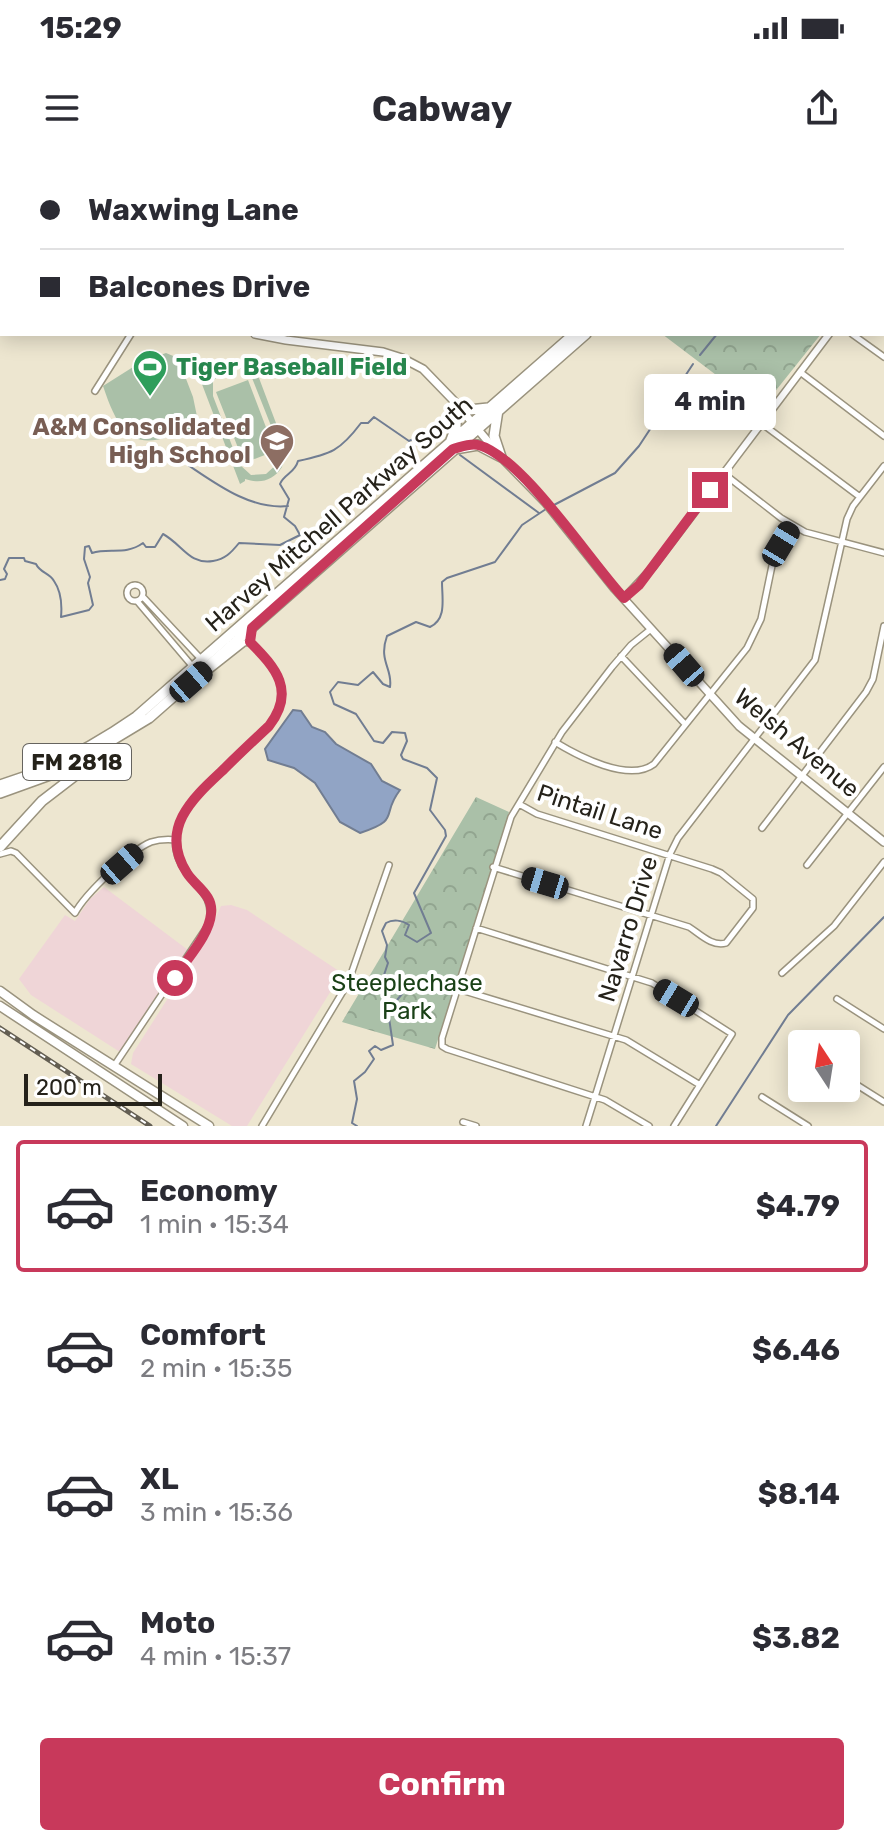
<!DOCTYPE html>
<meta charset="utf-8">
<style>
:root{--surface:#fff;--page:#f7f7f7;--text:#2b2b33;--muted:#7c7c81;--line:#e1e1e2;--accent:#c8395b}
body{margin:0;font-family:Rubik,sans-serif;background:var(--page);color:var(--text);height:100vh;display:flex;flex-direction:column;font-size:30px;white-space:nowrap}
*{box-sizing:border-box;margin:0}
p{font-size:26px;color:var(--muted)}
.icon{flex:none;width:44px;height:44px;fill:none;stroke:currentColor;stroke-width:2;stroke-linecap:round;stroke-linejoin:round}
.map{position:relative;height:966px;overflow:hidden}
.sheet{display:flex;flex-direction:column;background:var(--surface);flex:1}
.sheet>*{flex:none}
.guide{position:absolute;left:0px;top:0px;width:884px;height:176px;box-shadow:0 4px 20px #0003;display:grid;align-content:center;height:176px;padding:0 40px;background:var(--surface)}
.needle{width:52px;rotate:348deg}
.controls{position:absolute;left:788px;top:870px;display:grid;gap:16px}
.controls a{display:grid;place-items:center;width:72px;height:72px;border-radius:8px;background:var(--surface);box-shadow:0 4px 20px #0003;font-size:40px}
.scale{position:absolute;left:24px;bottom:20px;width:138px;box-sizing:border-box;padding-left:8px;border:4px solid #25221a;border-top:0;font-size:22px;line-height:28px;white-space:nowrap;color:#25221a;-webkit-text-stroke:6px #fff;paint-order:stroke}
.end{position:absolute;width:36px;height:36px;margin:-18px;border:10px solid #c8395b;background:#fff;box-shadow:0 0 0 4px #fff}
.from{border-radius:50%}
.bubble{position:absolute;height:56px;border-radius:8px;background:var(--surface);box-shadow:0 4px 20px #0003;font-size:26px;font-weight:700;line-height:56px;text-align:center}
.car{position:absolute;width:24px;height:48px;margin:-24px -12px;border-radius:10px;box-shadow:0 0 6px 2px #0007;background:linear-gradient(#222 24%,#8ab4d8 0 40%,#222 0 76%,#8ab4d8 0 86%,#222 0)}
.guide b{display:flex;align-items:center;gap:28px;height:76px;font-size:30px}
.guide b+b{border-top:2px solid var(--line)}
.guide i{width:20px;height:20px;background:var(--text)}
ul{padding:14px 0 0;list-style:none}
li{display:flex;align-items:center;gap:24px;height:132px;margin:0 16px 12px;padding:0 24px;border:4px solid transparent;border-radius:8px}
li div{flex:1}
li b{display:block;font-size:30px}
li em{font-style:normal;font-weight:700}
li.current{border-color:var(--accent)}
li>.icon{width:72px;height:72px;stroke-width:1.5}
.action{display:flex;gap:16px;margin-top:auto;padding:16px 40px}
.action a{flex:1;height:92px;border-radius:8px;background:var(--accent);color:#fff;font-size:32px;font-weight:700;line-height:92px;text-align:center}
.status{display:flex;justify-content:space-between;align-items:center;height:56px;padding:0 40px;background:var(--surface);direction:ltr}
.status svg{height:22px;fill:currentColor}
header{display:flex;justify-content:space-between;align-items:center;height:104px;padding:0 40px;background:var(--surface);font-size:36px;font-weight:700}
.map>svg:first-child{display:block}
.commercial{fill:#efd5d7}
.park{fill:url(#park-crowns)}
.pitch{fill:#aac0a8;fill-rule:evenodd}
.water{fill:#91a4c5;stroke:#717d92;stroke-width:2}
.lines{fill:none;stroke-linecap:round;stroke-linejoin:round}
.stream{stroke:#717d92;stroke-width:2}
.minor-casing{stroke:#9a937e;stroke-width:8}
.tertiary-casing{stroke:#9a937e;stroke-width:9}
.secondary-casing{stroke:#9a937e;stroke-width:10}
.primary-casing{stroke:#9a937e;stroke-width:11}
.trunk-casing{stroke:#9a937e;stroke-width:12}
.minor{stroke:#fff;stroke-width:5}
.tertiary{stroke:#fff;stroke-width:6}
.secondary{stroke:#fff;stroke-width:7}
.primary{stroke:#fff;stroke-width:8}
.trunk{stroke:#fff;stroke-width:9}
.rail-casing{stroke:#635e52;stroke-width:5}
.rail{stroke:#fff;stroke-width:2;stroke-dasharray:6;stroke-linecap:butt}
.route{stroke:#c8395b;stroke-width:10}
.labels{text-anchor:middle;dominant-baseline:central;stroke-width:8;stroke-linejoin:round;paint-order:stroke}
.shield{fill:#fff;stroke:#66645f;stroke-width:2}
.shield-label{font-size:22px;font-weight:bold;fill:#25221a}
.leisure-label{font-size:24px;font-weight:bold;fill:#27864d;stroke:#fff;text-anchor:start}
.education-label{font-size:24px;font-weight:bold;fill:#785e54;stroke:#fff;text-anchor:end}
.street-label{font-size:24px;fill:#25221a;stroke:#fff}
.park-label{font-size:24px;fill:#1a4117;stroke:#fff}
</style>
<div class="status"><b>15:29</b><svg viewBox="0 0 49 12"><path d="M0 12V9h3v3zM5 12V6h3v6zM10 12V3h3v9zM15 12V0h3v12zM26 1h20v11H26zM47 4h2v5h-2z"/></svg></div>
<header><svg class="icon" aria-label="menu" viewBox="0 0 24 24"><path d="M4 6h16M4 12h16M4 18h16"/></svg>Cabway<svg class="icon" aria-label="share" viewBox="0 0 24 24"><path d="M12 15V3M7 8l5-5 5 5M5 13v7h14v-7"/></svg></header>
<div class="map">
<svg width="884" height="966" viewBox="0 0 884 966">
<defs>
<pattern id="park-crowns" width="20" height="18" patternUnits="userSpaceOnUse" patternTransform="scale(2)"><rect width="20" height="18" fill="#aac0a8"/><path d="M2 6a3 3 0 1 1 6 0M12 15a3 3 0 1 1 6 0" fill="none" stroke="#92a590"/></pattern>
</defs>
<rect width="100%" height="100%" fill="#ede6d0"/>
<path class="commercial" d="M104 727 188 790 120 892 31 835 19 819 65 755 75 761 90 739Z
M231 745 247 750 342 813 247 966H232L131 904 133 893 207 777 221 746Z"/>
<path class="park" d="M662 174H821L761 249Z
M476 637 509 652 435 889 342 862Z"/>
<path class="pitch" d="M166 193 178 198 193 237 199 266C140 290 124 289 103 226L141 202Z
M232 202 248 206 259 218 285 287 282 307C273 321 260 324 245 319V321L240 324 200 219 205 217 207 220 217 207ZM227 208 241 209 252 218 279 286 278 303 266 314 251 315 239 304 213 236V221Z
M248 220 275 291 244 303 216 232Z"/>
<path class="water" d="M293 550 301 551 312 567 325 572 336 584 371 604 382 621 400 630C380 656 402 659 360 673L340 662 315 623 294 608 268 600 265 589Z"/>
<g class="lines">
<path class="stream" d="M708 2 709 0
M700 195 717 174
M460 295 539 353
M185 303C215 323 250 350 288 346
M552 346 615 313 639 286 693 204
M0 420 5 419 7 414 4 409 9 398H24L25 401 36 404C40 413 50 413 54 421 61 431 62 446 61 457L89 450 93 445 88 423 90 417 84 399 85 387 89 386 92 393C109 387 125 396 143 383L146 387H155L163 374C183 385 189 405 213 401 225 399 231 393 239 383L280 385 300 375 295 366 284 357 289 339 280 324C284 314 295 313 298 301 331 294 340 291 361 263H368L374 257 409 281 416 278H434
M357 966 352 963 357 939 354 921 365 912 374 899 369 891 375 886 381 890 393 885 388 851 402 834 396 825 384 828 382 821 388 803 385 797 387 785 382 771 386 763C393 759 402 760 409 765L405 775 417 782 431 773 414 733 446 676 445 670 430 650 437 618 427 608 403 599 401 595 407 581 405 573 392 572 383 583 374 581 356 554 334 544 330 532 338 522 358 525 373 512 383 524 390 527C393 509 378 501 387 476L416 462 430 467C447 459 442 439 442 422L447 418 495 402 522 365 546 349
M716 966 788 855 884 757"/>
<g class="minor-casing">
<path id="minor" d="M68 0 71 2
M404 0 405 2
M199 2 200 0
M499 2 500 0
M882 74 884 73
M852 174 884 197
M800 212 884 276
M95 231 131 174
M761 263 860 337
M723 313 781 358 805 372 884 393
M127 433a8 8 0 1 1 16 0a8 8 0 1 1-16 0Z
M143 437 201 499
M137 441 193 507
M621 496 685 564
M206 513 244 483 250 482
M555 582C578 596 629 623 654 604L747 488 761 459 774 396 792 365
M762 668 866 532 873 519 884 466
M0 694 11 691 16 693 75 753C85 734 131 690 151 682 160 679 168 679 177 680
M807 705 884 607
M493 707 689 767C700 774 712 787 726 783L753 748V739L721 713 712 709 537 654 519 644
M476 768 652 823 732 874 674 966
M782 813 834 766 884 702
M458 829 626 880 700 925
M837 839 884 869
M796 886 802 889
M114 906 209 764C214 742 204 733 190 717 153 674 195 636 225 608 240 594 254 580 269 566 296 530 276 508 250 482
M846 918 884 942
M762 937 808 966
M463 962 476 966
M262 966 348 823 389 705
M586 966 670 694 678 678 815 500 847 359 853 346 884 306
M649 966 605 940 447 889 442 886V878L511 657 562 572 612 507 631 485 651 469"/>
</g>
<g class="tertiary-casing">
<path id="tertiary" d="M882 133 884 132
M624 438 653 407 829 174"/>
</g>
<g class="secondary-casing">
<path id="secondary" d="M9 0 11 2
M255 174 286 180 383 192 402 198 423 209 454 241 501 297 546 343 615 429 739 566 884 682"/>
</g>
<g class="primary-casing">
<path id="primary" d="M0 831 33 855 209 966
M0 846 183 966"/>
</g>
<g class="trunk-casing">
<path id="trunk" d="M770 2 772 0
M782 2 785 0
M498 250 494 276 501 297
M451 280 456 267 457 244 469 250 488 248
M455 289 478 285 501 297
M0 625C50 610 93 587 136 557L574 174
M0 633 61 611 149 558 586 174
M0 687 42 641 111 588"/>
</g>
<use href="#minor" class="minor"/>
<use href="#tertiary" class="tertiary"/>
<use href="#secondary" class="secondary"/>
<use href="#primary" class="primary"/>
<use href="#trunk" class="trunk"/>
<g class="rail-casing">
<path id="rail" d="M0 868 150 966"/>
</g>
<use href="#rail" class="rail"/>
</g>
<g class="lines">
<path class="route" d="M175 818C186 799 209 776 211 754 214 735 195 726 187 713 158 668 194 637 224 609 239 594 254 580 269 566 296 531 276 508 250 482L252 468 453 289C461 287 470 283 478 285 522 296 591 403 624 438L639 425 710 330"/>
</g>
<defs>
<g id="stadium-pin" transform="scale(1.8)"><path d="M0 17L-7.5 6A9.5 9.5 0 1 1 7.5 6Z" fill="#2e9e5b" stroke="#fff"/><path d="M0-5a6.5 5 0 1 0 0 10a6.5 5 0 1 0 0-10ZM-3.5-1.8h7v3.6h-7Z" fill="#fff"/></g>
<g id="school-pin" transform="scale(1.8)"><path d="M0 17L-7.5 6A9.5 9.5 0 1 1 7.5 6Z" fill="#8d6e63" stroke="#fff"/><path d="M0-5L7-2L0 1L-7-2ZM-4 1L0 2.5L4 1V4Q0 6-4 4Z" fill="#fff"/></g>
</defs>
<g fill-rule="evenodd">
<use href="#stadium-pin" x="150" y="207"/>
<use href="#school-pin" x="277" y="281"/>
</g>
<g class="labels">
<rect class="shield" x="23" y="584" width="108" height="36" rx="6"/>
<g class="shield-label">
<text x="77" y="602">FM 2818</text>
</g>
<g class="leisure-label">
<text x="176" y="207">Tiger Baseball Field</text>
</g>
<g class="education-label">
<text x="251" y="267">A&amp;M Consolidated<tspan x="251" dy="28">High School</tspan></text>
</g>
<g class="street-label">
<text transform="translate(339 354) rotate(-41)">Harvey Mitchell Parkway South</text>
<text transform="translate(797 583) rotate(40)">Welsh Avenue</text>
<text transform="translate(600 652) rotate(18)">Pintail Lane</text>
<text transform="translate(628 769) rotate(-73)">Navarro Drive</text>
</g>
<g class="park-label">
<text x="407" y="823">Steeplechase<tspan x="407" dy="28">Park</tspan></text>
</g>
</g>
</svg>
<div class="controls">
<a><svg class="needle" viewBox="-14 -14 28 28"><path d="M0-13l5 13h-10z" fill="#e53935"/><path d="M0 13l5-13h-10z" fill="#7c7c81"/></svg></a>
</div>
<div class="scale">200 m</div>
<i class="end from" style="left:175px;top:818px"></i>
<i class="end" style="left:710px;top:330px"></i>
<div class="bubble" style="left:644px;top:214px;width:132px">4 min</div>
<i class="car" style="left:781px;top:384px;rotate:31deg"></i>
<i class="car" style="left:684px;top:505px;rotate:319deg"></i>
<i class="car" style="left:191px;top:522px;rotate:49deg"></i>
<i class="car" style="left:122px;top:704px;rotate:49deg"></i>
<i class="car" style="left:545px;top:723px;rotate:287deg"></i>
<i class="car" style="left:676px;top:838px;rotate:301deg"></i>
<div class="guide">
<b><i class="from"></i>Waxwing Lane</b>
<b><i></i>Balcones Drive</b>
</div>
</div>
<section class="sheet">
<ul>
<li class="current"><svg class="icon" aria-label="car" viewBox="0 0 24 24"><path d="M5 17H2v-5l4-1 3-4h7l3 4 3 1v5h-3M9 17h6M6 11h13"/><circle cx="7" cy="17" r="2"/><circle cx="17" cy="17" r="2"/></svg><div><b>Economy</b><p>1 min · 15:34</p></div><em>$4.79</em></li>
<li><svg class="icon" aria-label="car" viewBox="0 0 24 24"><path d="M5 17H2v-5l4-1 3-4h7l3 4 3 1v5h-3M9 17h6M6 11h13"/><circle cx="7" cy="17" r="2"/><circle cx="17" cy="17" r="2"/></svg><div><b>Comfort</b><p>2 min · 15:35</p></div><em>$6.46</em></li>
<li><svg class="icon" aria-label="car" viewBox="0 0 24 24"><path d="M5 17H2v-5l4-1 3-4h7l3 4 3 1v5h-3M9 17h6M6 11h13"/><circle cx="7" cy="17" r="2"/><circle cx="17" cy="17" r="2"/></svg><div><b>XL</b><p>3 min · 15:36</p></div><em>$8.14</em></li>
<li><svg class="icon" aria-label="car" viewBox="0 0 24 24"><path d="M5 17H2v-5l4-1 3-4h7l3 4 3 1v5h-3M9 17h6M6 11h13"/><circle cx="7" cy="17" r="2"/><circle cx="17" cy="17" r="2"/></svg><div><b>Moto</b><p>4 min · 15:37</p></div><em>$3.82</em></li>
</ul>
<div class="action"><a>Confirm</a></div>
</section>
